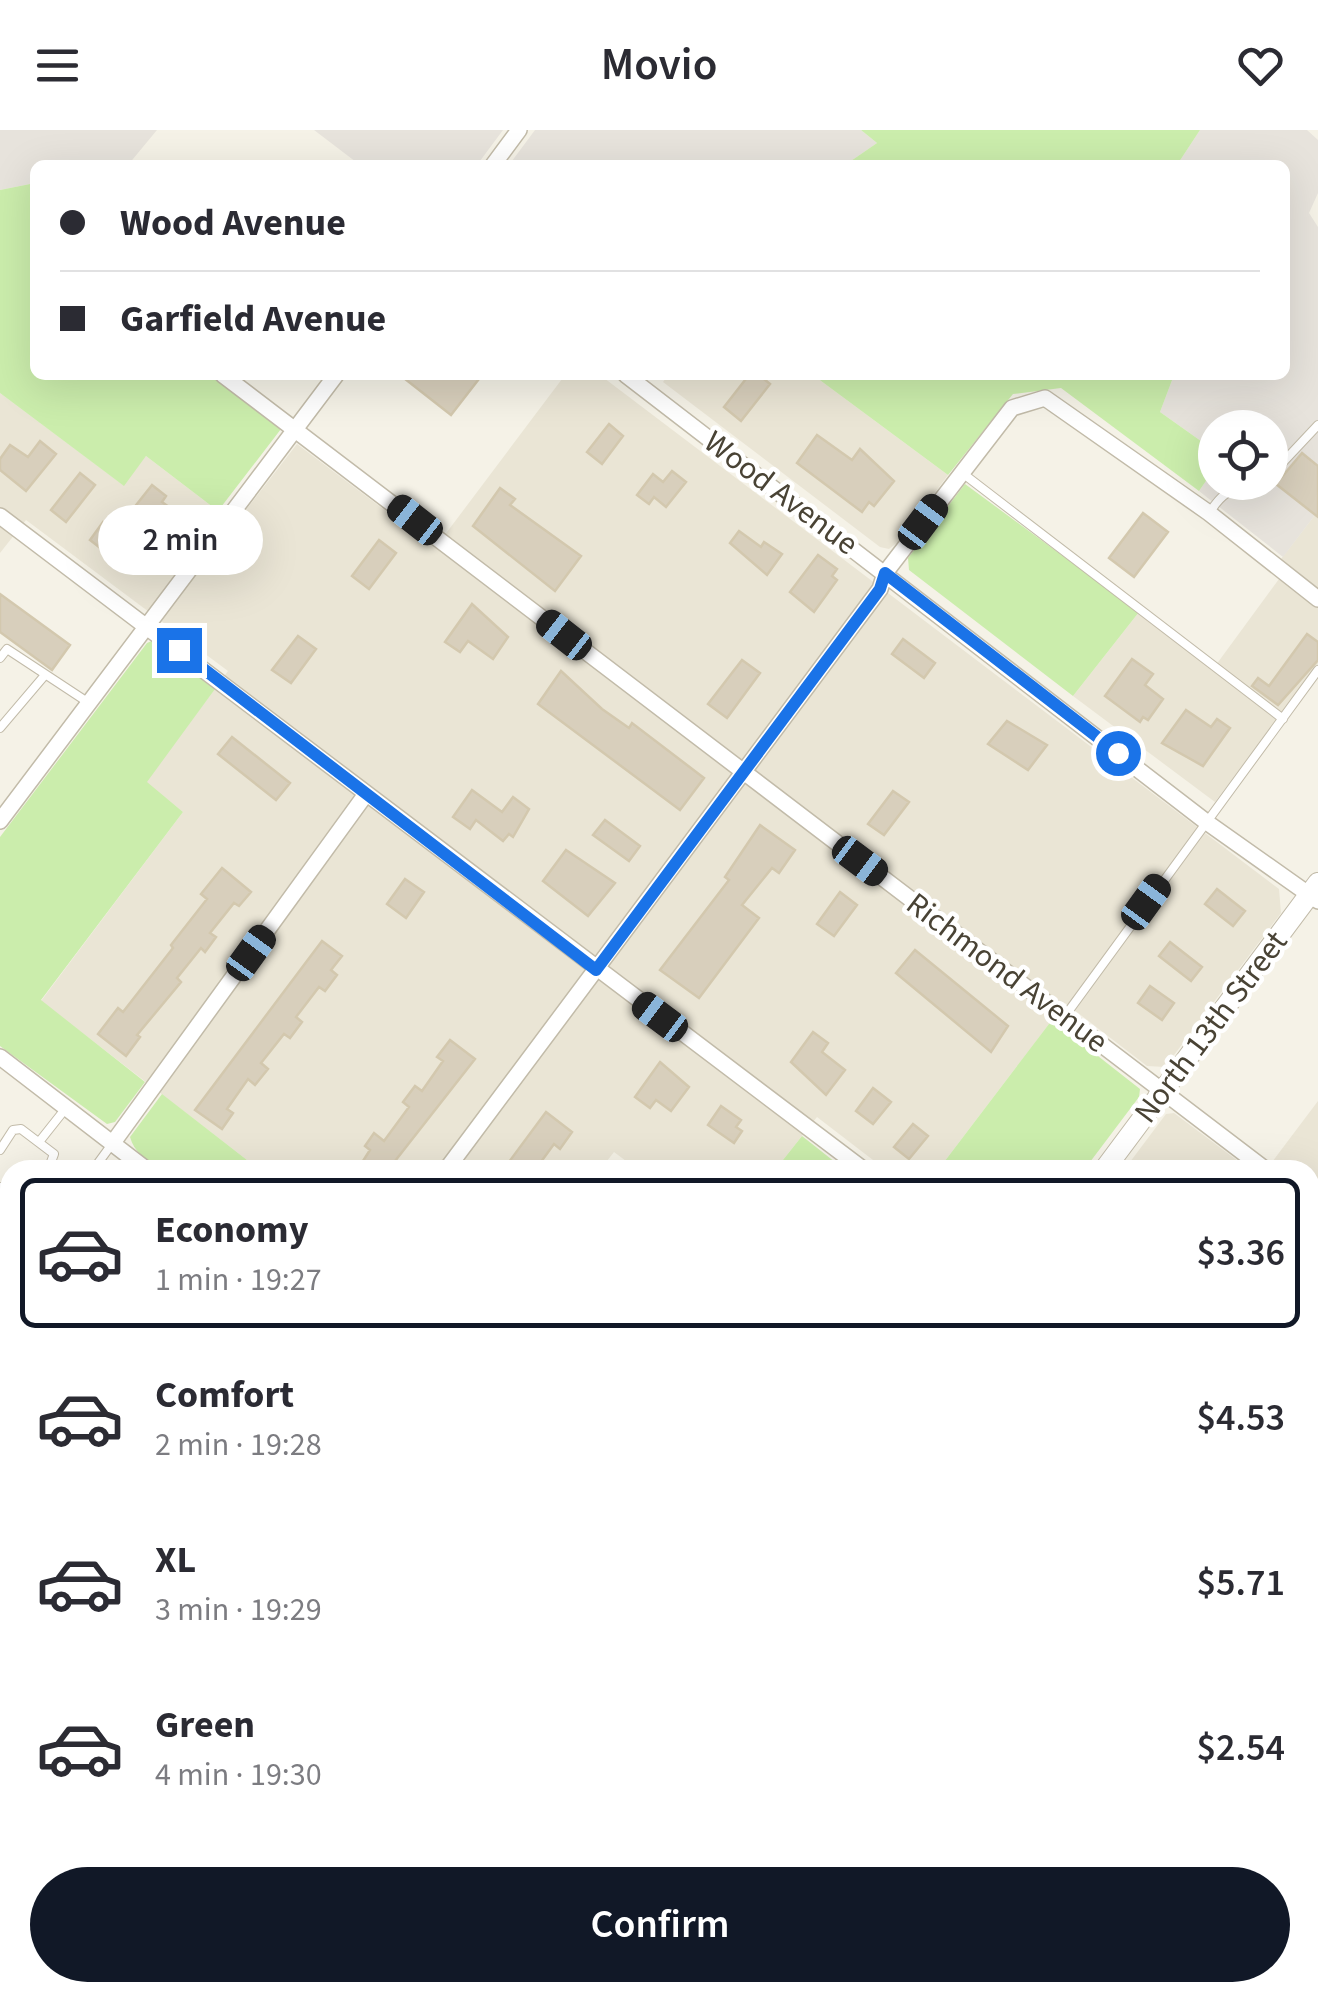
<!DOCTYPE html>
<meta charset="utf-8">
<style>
:root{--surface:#fff;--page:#f2f2f3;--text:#2b2b33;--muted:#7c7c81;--line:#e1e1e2;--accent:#111827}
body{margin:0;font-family:"Source Sans 3",sans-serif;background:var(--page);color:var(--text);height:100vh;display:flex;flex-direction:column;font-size:38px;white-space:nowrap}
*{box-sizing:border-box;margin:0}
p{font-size:32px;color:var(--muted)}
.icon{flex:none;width:55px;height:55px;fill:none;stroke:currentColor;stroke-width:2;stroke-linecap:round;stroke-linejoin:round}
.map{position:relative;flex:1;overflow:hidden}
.sheet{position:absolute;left:0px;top:1030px;width:1320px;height:842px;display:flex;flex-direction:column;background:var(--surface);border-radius:30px 30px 0 0;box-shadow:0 10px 40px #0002}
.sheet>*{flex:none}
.banner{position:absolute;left:30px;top:30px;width:1260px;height:220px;border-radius:15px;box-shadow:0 10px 40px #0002;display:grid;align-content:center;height:220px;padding:0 30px;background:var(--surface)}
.controls{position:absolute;left:1198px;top:280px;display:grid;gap:20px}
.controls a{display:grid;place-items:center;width:90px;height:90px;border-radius:50%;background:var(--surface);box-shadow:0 10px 40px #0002;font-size:50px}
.end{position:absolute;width:45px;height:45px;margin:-22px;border:12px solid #1a73e8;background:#fff;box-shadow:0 0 0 5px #fff}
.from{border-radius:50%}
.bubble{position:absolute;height:70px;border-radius:35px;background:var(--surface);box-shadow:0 10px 40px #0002;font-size:32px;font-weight:600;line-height:70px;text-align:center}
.car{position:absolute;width:30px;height:60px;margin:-30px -15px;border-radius:12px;box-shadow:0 0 8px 2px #0007;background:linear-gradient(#222 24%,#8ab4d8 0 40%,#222 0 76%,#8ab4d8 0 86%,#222 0)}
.banner b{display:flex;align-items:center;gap:35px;height:95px;font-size:38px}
.banner b+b{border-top:2px solid var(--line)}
.banner i{width:25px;height:25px;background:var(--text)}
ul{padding:18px 0 0;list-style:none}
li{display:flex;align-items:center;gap:30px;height:150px;margin:0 20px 15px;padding:0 10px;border:5px solid transparent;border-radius:15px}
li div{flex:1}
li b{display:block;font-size:38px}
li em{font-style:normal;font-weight:600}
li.current{border-color:var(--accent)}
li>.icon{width:90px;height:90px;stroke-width:1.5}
.button{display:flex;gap:20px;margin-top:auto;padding:20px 30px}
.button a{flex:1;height:115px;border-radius:60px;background:var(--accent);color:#fff;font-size:40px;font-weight:600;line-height:115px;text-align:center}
header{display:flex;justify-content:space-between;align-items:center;height:130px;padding:0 30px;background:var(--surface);font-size:45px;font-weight:600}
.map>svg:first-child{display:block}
.residential{fill:#eae5d5}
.industrial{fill:#e7e3dc}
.green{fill:#cbedac}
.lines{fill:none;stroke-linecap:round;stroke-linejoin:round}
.stream{stroke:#9ecbf7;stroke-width:5}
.building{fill:#d8cfbc;stroke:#d3c8ae;stroke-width:2.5}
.service-casing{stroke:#c2bba9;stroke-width:10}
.minor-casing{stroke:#c2bba9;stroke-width:18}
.tertiary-casing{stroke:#c2bba9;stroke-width:22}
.secondary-casing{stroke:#d9cc93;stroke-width:25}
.service{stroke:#fff;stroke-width:8}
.minor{stroke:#fff;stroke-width:15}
.tertiary{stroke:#fff;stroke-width:20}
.secondary{stroke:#fff6c7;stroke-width:22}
.route{stroke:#1a73e8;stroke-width:12}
.labels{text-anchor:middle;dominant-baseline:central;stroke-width:9;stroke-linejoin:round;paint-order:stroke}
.street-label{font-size:32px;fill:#494335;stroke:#fff}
</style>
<header><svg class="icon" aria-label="menu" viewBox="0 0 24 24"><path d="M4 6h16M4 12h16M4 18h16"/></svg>Movio<svg class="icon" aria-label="heart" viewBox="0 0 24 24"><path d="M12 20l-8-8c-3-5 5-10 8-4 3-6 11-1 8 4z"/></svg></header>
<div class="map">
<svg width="1318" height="1871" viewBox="0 0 1318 1871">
<rect width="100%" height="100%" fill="#f5f2e7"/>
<path class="residential" d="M565 245H600L1279 759 1281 783 1165 937 1147 936 1065 873 938 1040H886L817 987 775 1040H638L614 1022 600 1040H260L41 871 183 682 146 652 228 541 26 390 0 423V263L123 355 146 326 235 394 297 314 435 418Z
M668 245H813L948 345 898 412 889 419 880 417 663 252Z
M1318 381V534L1215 672 1073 566 1139 482 1213 539 1279 449 1271 442Z
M1318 971V1871H1278L1285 1863 1310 1862V1040H1266Z
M1174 983 1250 1040H1124L1166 984Z
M809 1862 1261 1863 1255 1871H803Z"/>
<path class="industrial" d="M0 0H157L128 35H35V53L0 60Z
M314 0H503L477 35H360Z
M535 0H861L877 13 845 35H509Z
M1200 0H1307L1318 10V63L1309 83 1318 97V381L1283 427 1199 361 1215 338V352H1270V298H1215V321L1160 282 1174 245H1285V35H1177Z"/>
<path class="green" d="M861 0H1200L1177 35H845L877 13Z
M35 53V245H210L281 299 218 381 146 326 124 356 0 263V60Z
M813 245H1174L1160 282 1215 321V338L1199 361 1061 258 1013 264 948 345Z
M965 354 1139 482 1073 566 909 440 908 428Z
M154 510 215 559 147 652 183 682 41 870 145 952 115 992 107 994 0 916V707L147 513Z
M1052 890 1140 959 1139 967 1084 1040H938Z
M162 964 260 1040C223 1040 143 1053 130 1007Z
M802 1006 845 1040H775Z
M0 1352 10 1367V1726L0 1718Z
M189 1863H785L778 1871H200Z"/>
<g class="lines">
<path class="stream" d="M0 1548 10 1559
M550 1862 560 1871"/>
</g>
<path class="building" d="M400 245H482L451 285Z
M749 245H759L770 254 741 291 724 277Z
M609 294 623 306 602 334 587 322Z
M817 305 852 330 860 319 894 351 874 376 869 372 862 382 797 333Z
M40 311 56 324 26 361 0 340V329L10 315 28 327Z
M1302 323 1318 336V387L1276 354Z
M672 341 686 352 666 377 654 367 649 374 637 365 653 344 663 352Z
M80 343 95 355 66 392 51 380Z
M152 355 166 366 162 372 180 385 166 404 133 379Z
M500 358 515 369 510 375 581 426 555 461 473 396Z
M1143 383 1168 402 1134 447 1109 428Z
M103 392 144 424 130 441 90 410Z
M739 401 761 417 764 412 782 424 767 445 730 413Z
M379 410 396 423 369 459 352 446Z
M818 425 837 439 832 446 837 450 814 482 790 462Z
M0 464 70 515 52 540 0 502Z
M472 474 508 507 493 529 468 511 460 522 445 512Z
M1307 504 1318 512V530L1278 575 1252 556 1258 548 1269 556Z
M298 506 316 519 291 553 272 540Z
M903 509 935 533 924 548 892 524Z
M1132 529 1153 544 1145 555 1163 569 1148 590 1143 587 1140 592 1105 566Z
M742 530 760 543 727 588 708 574Z
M561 541 602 579 629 598 632 593 704 648 680 680 538 574Z
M1186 580 1211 597 1217 589 1230 598 1203 636 1162 613Z
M1007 591 1047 615 1028 640 988 614Z
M232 607 290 653 276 670 218 624Z
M472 660 502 682 513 667 529 679 513 707 509 704 503 711 476 690 470 699 453 687Z
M893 661 909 672 884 705 868 694Z
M605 690 640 716 629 731 593 705Z
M760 695 795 720 779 743 772 738 742 775 759 788 699 868 660 840 729 750 725 747Z
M566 720 615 753 588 786 543 751Z
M222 738 251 762 239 776 234 773 210 803 216 807 205 822 201 818 177 848 181 852 137 905 140 907 126 926 98 904 118 878 123 882 173 818 171 815 207 769 201 764Z
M405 749 424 762 406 788 387 774Z
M1217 759 1245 781 1233 796 1205 774Z
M840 762 857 775 834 806 817 794Z
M322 811 342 826 331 840 337 845 325 861 319 857 296 887 302 892 290 908 284 904 261 933 268 939 255 955 248 949 227 979 233 983 222 999 195 980Z
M1170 812 1202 837 1191 851 1159 826Z
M915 820 1008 896 991 922 896 843Z
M1150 856 1174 873 1162 890 1138 873Z
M813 902 828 913 822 922 845 940 826 965 791 932Z
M450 910 475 929 388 1040H376L363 1031 370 1020 365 1016 374 1003 384 1011 409 977 403 972 415 956 422 961 443 931 437 927Z
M660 932 689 957 671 981 656 970 650 978 635 967Z
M873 958 891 972 873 994 856 981Z
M721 976 741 990 736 997 742 1001 734 1013 708 995Z
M546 982 572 1002 560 1019 554 1014 535 1040H503Z
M913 994 928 1006 909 1029 894 1017Z"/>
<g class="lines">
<g class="service-casing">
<path id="service" d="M961 342 1283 589
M1270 346 1318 295
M1210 382C1229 352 1237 364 1262 352
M0 528 7 519 89 573
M0 598 45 545
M1065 886 1318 540
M39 1012 66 978
M0 1020 13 1000 21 999 54 1024 48 1040
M93 1040 112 1014
M0 1057 10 1065
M10 1161 6 1204 10 1207
M1310 1393 1318 1373
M1310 1807 1318 1796
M1262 1871 1268 1862"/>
</g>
<g class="minor-casing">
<path id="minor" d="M493 35 519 0
M223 245 1266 1040
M626 245 1205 691 1318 771
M0 386 864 1040
M0 691 336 245
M0 927 147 1040
M112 1014 366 664
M446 1040 880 459 885 443 1012 278 1045 268 1209 383 1318 469
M1310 1074 1318 1080
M1310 1183 1318 1172
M1310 1381 1318 1387
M1310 1598 1318 1588
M1310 1859 1318 1865
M1110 1863 1111 1862
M791 1871 798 1862"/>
</g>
<g class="tertiary-casing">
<path id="tertiary" d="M1104 1040 1318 753
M447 1871 453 1862"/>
</g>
<g class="secondary-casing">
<path id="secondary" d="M0 1730 10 1737
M0 1775 10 1783
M114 1862 126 1871
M174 1862 185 1871"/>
</g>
<use href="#service" class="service"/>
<use href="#minor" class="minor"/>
<use href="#tertiary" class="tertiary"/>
<use href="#secondary" class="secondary"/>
</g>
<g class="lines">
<path class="route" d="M179 520 596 840 880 459 885 443 1118 623"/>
</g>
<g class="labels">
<g class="street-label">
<text transform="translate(781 363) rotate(37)">Wood Avenue</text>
<text transform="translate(1007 843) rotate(37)">Richmond Avenue</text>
<text transform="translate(1211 897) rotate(-53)">North 13th Street</text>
</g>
</g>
</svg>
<div class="controls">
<a><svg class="icon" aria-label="locate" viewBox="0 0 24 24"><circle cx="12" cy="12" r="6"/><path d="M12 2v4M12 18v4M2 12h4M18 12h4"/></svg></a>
</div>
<i class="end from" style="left:1118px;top:623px"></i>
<i class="end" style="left:179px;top:520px"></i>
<div class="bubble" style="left:98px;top:375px;width:165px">2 min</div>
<i class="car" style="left:415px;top:390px;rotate:308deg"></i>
<i class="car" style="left:923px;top:392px;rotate:37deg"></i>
<i class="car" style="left:564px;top:505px;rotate:308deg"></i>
<i class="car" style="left:860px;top:731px;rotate:127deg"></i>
<i class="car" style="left:1146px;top:772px;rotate:36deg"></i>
<i class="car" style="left:251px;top:823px;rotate:36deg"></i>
<i class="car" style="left:660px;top:887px;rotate:307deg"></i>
<div class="banner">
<b><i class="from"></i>Wood Avenue</b>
<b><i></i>Garfield Avenue</b>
</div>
<section class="sheet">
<ul>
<li class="current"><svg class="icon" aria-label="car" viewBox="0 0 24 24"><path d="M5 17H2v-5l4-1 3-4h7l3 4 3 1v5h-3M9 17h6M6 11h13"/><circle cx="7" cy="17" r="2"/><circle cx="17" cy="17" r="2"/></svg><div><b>Economy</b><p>1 min · 19:27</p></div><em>$3.36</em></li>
<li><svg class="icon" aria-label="car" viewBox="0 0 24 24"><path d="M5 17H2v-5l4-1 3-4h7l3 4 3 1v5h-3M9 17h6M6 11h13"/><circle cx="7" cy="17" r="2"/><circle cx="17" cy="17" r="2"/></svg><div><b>Comfort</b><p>2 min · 19:28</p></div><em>$4.53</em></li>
<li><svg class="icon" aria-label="car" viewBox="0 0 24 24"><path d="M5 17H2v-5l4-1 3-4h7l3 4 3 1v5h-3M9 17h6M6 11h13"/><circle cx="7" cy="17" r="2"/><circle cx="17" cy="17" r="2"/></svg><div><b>XL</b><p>3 min · 19:29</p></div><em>$5.71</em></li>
<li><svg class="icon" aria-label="car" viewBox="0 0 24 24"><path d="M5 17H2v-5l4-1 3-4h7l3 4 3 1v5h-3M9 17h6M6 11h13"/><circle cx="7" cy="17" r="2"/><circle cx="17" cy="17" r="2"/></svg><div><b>Green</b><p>4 min · 19:30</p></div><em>$2.54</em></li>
</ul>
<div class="button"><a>Confirm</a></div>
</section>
</div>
